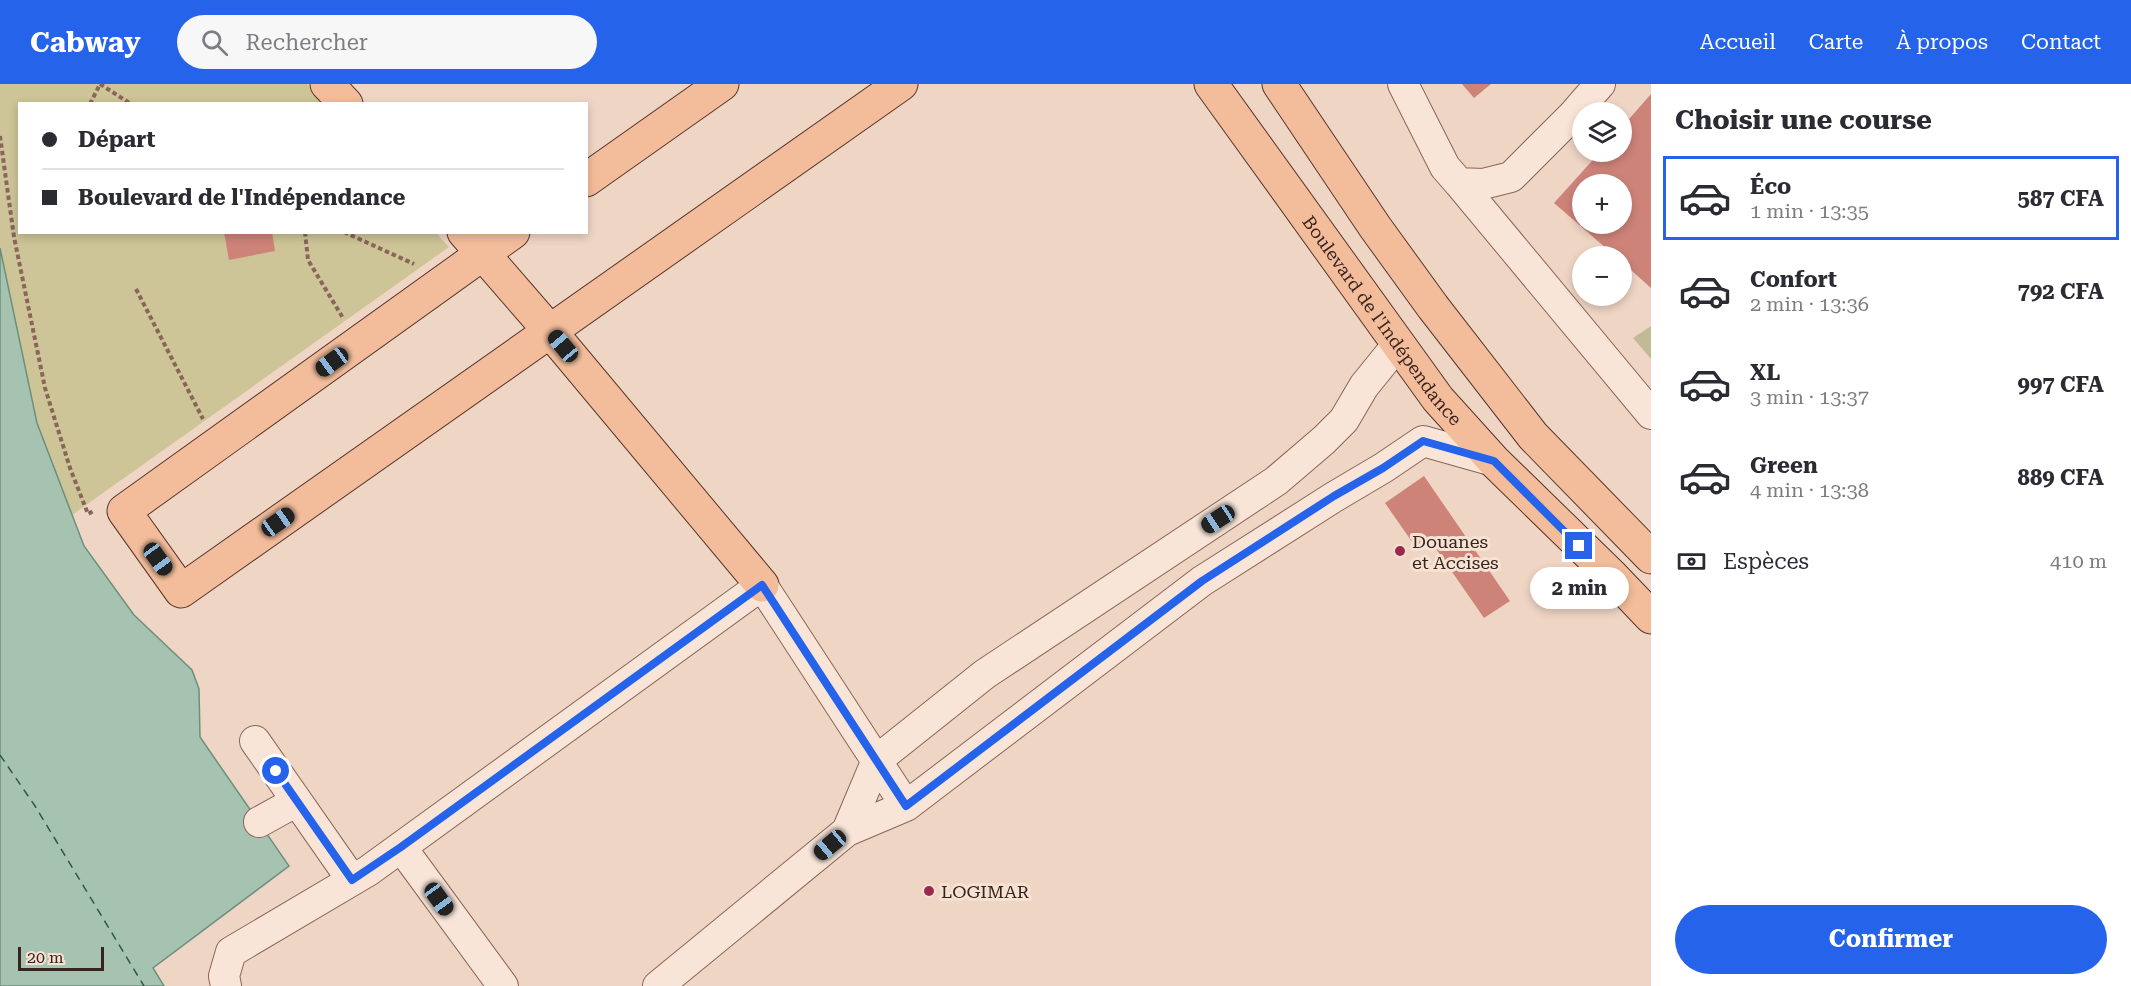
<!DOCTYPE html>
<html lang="fr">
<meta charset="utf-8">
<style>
:root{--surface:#fff;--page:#f7f7f7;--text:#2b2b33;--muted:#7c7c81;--line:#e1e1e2;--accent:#2563eb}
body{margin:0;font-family:"Roboto Serif",serif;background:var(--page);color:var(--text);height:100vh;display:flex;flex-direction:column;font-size:22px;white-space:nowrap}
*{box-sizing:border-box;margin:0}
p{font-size:20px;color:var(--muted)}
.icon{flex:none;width:33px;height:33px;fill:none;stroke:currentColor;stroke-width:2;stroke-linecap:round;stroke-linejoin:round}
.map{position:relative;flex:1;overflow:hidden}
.side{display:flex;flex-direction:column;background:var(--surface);width:480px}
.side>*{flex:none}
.hud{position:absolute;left:18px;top:18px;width:570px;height:132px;border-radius:0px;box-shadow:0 3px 9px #0003;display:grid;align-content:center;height:132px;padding:0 24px;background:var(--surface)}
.controls{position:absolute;left:1572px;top:18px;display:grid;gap:12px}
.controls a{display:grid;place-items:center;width:60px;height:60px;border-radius:50%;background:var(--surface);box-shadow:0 3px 9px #0003;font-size:30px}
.scale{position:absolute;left:18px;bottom:15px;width:86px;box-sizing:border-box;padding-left:6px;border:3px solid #39231e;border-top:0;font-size:16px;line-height:21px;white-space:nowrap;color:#39231e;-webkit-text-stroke:4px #f6e2d3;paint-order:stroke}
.end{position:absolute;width:27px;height:27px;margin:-14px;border:8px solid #2563eb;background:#fff;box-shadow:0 0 0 3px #fff}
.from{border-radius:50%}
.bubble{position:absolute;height:42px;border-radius:21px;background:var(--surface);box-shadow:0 3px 9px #0003;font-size:20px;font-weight:700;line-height:42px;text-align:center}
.car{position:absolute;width:18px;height:36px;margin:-18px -9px;border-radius:8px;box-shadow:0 0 4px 2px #0007;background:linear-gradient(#222 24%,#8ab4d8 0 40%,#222 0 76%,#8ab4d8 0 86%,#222 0)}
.hud b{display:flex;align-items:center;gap:21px;height:57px;font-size:22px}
.hud b+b{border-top:2px solid var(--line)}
.hud i{width:15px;height:15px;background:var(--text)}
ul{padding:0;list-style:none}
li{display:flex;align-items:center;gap:18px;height:84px;margin:0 12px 9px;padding:0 12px;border:3px solid transparent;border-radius:0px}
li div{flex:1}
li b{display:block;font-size:22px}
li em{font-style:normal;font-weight:700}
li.current{border-color:var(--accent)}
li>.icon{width:54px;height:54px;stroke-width:1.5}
h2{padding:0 24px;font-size:27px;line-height:72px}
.pay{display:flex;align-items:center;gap:15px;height:66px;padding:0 24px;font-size:22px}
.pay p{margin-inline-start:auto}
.primary-button{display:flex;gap:12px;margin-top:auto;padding:12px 24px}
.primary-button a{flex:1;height:69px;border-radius:36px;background:var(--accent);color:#fff;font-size:24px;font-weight:700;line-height:69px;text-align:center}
header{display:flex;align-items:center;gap:36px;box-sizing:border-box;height:84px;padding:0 30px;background:var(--accent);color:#fff}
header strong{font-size:28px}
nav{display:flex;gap:33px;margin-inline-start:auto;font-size:21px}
.search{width:420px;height:54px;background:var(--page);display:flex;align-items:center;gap:15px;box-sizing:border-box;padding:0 21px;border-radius:33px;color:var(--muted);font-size:22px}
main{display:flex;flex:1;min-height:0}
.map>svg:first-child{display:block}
.green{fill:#cdc497}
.cemetery{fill:#c2ba96}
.water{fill:#a6c2b1;stroke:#6c907d;stroke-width:1.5}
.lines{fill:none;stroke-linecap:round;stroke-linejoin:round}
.ferry{stroke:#2d5949;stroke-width:1.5;stroke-dasharray:8 6;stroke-linecap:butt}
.building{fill:#ce8379;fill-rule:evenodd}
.minor-casing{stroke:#8a655a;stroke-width:32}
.major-casing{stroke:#58352e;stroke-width:35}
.path{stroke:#8a655a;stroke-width:4;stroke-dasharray:4.5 3;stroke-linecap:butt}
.minor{stroke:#f9e5d7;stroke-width:30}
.major{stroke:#f3bd9b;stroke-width:33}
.route{stroke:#2563eb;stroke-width:8}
.poi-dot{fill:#9a294b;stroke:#f6e2d3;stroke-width:2}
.labels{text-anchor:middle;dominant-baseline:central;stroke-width:6;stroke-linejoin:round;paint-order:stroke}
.street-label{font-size:18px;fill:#39231e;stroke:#f6e2d3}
.poi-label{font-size:18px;fill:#39231e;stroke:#f6e2d3;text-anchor:start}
</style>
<header>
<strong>Cabway</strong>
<div class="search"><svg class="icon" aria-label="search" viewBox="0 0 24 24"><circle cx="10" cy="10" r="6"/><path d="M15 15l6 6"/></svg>Rechercher</div>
<nav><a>Accueil</a><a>Carte</a><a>À propos</a><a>Contact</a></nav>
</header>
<main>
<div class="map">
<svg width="1651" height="902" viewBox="0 0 1651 902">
<rect width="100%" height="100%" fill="#efd5c4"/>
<path class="green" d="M0 0H307L327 19 20 20V148H435L449 163 72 431 35 437 0 348Z"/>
<path class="cemetery" d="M1651 242V275L1633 254Z"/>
<path class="water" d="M0 164 37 339 84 462 134 531 192 586 199 605 200 653 289 782 153 884 164 902H0Z"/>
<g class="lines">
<path class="ferry" d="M0 671 35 722 144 902"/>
</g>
<path class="building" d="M1462 0H1491L1474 14Z
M1651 10V204L1622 178V172H1615L1554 119 1600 68H1622V43ZM1582 100H1622V140H1582Z
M224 148H272L275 167 229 176Z
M1424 392 1510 517 1484 534 1430 456 1417 465 1385 419Z"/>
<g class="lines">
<g class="minor-casing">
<path id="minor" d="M1403 0 1445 83 1459 99 1483 100 1511 93 1573 31 1600 0
M1459 99 1651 330
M255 657 352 796
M259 738 297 717
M847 747 877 676 985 590 1276 397 1324 356 1344 336 1364 302 1398 260
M401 763 503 902
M226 902 224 892 231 868 368 787 762 501 906 722
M658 902 847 747 906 722 1202 497 1334 413 1383 384 1423 357 1494 377"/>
</g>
<g class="major-casing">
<g id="major">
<path d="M327 0 346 20"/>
<path id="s1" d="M1211 0 1438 315 1494 377 1612 492 1651 533"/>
<path d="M1279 0 1375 143 1433 223 1533 352 1651 473"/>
<path d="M586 96 722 0"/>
<path d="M464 148 549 246 762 501"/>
<path d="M513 148 124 427 181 507 901 0"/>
</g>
</g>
<path class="path" d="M100 0 131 20
M90 20 100 0
M0 52 14 153 45 304 70 384 88 430 95 426
M305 148 308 176 343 234
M344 148 414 180
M136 205 203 335"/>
<use href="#minor" class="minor"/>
<use href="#major" class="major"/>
</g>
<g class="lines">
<path class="route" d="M276 687 352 796 401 763 762 501 906 722 1202 497 1334 412 1383 384 1423 357 1494 377 1579 462"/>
</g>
<g class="poi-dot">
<circle cx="1400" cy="467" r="6"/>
<circle cx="929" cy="807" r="6"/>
</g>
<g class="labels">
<g class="street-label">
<text stroke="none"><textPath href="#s1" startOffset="292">Boulevard de l'Indépendance</textPath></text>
</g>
<g class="poi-label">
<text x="1412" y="457">Douanes<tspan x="1412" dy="21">et Accises</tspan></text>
<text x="941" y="807">LOGIMAR</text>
</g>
</g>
</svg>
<div class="controls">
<a><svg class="icon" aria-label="layers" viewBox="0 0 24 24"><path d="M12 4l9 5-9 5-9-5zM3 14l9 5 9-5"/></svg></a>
<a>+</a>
<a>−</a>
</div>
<div class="scale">20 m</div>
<i class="end from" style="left:276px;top:687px"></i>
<i class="end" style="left:1579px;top:462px"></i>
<div class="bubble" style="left:1530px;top:483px;width:99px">2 min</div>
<i class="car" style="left:563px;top:262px;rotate:320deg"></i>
<i class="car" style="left:332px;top:278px;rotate:234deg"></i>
<i class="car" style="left:1218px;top:435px;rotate:237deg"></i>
<i class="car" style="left:278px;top:438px;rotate:55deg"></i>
<i class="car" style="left:158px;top:475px;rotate:144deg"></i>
<i class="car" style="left:830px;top:761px;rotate:230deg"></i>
<i class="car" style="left:439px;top:815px;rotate:144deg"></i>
<div class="hud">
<b><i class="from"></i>Départ</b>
<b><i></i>Boulevard de l'Indépendance</b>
</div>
</div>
<section class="side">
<h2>Choisir une course</h2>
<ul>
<li class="current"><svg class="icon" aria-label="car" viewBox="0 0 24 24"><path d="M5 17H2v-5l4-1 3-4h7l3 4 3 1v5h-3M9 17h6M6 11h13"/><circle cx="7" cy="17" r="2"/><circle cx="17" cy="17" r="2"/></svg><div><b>Éco</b><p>1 min · 13:35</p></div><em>587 CFA</em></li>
<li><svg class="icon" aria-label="car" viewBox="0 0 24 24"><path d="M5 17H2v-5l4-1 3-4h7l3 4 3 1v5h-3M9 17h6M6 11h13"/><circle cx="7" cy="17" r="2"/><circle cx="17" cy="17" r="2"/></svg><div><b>Confort</b><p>2 min · 13:36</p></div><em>792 CFA</em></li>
<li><svg class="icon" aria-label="car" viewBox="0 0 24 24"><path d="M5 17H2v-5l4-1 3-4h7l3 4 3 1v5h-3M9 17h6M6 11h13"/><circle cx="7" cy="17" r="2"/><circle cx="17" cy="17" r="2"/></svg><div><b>XL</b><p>3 min · 13:37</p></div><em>997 CFA</em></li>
<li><svg class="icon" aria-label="car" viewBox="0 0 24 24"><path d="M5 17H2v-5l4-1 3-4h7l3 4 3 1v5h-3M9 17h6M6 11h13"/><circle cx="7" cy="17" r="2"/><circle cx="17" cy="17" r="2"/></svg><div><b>Green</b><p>4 min · 13:38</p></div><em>889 CFA</em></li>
</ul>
<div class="pay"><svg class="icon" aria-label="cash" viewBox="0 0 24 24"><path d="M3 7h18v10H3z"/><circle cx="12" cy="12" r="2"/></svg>Espèces<p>410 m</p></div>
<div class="primary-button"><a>Confirmer</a></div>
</section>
</main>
